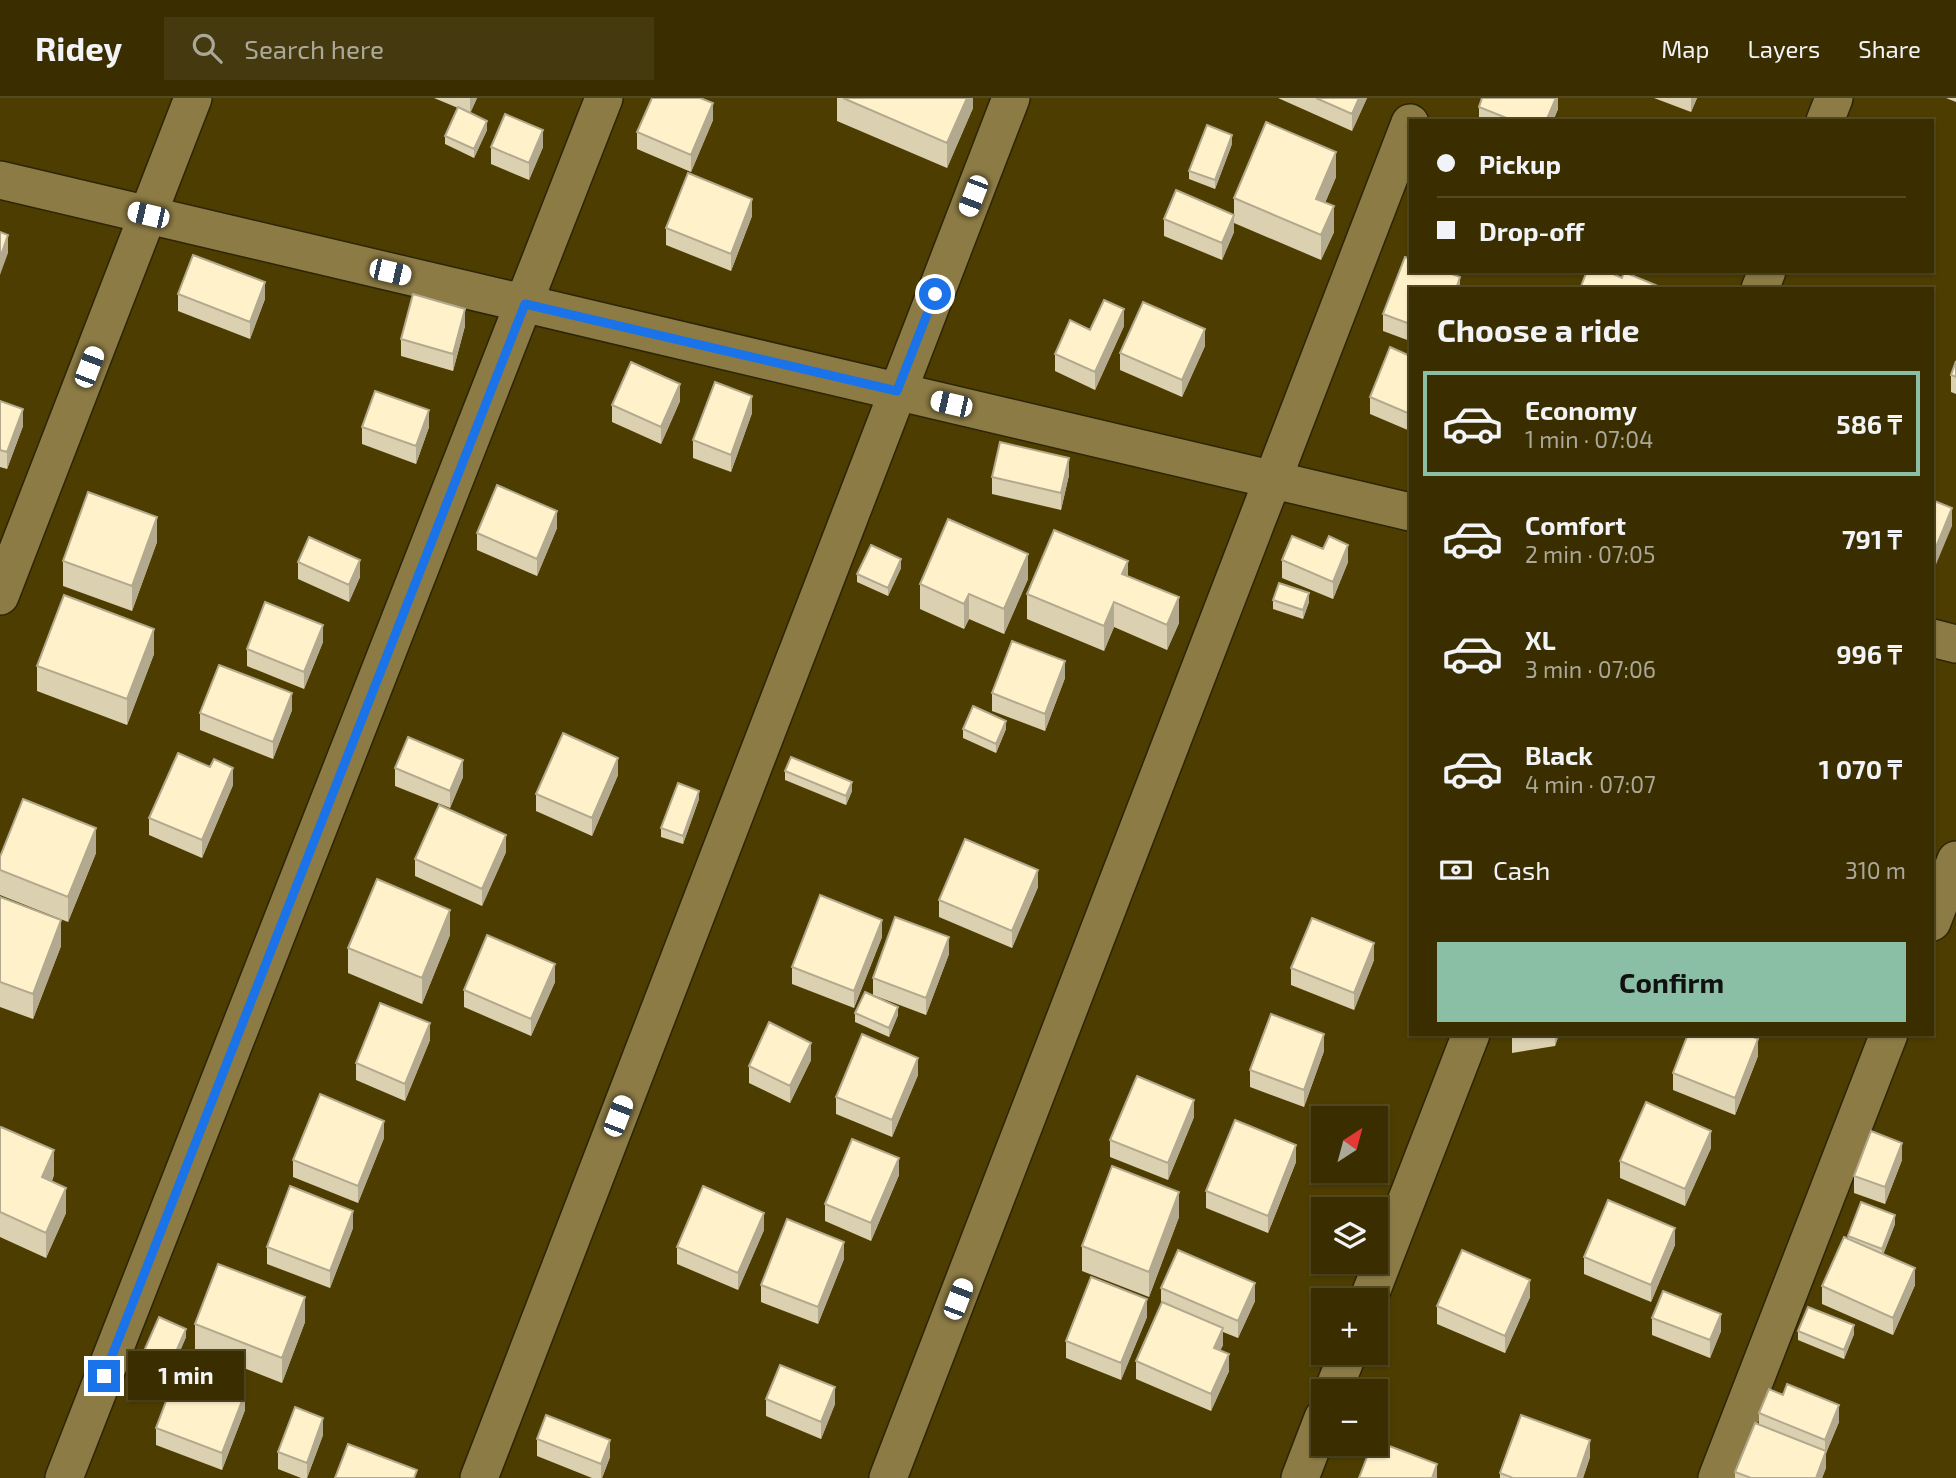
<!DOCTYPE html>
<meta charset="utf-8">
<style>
:root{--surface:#3a2e00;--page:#453a0f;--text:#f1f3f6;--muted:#aba899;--line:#544a22;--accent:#8abfa5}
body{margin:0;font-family:"Exo 2",sans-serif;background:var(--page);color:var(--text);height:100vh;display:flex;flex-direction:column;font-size:26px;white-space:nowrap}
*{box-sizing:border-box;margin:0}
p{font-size:23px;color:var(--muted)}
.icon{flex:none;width:38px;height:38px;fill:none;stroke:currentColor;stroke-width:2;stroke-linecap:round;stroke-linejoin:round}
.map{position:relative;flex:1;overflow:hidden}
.side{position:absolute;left:1409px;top:189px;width:525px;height:749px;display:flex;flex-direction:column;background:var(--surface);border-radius:0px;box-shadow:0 2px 5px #0004,0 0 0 2px var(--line)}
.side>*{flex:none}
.banner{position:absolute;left:1409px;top:21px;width:525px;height:154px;border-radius:0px;box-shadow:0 2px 5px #0004,0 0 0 2px var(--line);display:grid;align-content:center;height:154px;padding:0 28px;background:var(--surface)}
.needle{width:46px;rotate:36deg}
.buttons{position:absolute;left:1311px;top:1008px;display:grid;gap:14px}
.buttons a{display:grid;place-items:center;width:77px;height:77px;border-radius:0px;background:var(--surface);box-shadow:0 2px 5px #0004,0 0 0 2px var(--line);font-size:35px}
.end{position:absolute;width:32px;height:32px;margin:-16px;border:9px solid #1a73e8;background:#fff;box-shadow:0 0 0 4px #fff}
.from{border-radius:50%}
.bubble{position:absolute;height:49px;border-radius:0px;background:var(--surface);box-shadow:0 2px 5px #0004,0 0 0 2px var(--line);font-size:23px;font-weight:700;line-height:49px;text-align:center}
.car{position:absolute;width:21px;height:42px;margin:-21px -10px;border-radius:9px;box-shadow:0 0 5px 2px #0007;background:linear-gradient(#fff 24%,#345 0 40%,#fff 0 76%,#345 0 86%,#fff 0)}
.banner b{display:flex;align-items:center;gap:24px;height:66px;font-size:26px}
.banner b+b{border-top:2px solid var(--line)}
.banner i{width:18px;height:18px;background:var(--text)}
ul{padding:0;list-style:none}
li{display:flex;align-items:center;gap:21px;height:105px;margin:0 14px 10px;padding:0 14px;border:4px solid transparent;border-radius:0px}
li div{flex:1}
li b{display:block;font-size:26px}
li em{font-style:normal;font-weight:700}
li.selected{border-color:var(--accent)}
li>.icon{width:63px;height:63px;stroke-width:1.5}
h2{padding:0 28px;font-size:32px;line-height:84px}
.pay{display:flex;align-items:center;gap:18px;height:77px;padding:0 28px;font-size:26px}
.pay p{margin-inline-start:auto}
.cta{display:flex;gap:14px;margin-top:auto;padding:14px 28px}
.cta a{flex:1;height:80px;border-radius:0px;background:var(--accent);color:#111;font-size:28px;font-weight:700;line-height:80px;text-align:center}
header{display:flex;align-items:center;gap:42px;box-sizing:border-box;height:98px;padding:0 35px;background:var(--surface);border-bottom:2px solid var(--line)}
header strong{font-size:33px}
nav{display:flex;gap:38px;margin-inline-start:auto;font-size:24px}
.search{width:490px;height:63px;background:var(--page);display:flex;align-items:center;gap:18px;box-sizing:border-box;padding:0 24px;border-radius:0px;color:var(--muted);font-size:26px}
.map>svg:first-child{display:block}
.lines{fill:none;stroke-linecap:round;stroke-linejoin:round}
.street-casing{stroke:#2d2508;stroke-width:40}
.street{stroke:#8c7b45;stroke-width:37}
.wall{fill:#dbd0af}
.shaded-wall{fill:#b2a98e}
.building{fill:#fff2cb;stroke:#b2a98e;stroke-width:2}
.route{stroke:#1a73e8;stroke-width:9}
</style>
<header>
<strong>Ridey</strong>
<div class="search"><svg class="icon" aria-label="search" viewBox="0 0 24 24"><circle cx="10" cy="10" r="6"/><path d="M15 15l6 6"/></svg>Search here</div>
<nav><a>Map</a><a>Layers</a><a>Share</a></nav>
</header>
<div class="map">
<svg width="1956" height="1380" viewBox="0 0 1956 1380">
<rect width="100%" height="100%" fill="#4d3d00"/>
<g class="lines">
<g class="street-casing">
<path id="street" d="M1825 23 1834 0
M0 82 1410 414
M1760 191 1767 173
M0 498 193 0
M1932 540 1956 546
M1932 824 1956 762
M1368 1202 1471 936
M1333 1293 1348 1255
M64 1380 604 0
M479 1380 1011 0
M888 1380 1410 25
M1300 1380 1323 1320
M1717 1380 1889 936"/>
</g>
<use href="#street" class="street"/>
</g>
<path class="wall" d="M434 0H477L470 15 487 32 474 60 445 46V38L458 10Z
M837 0H973V10L947 70 837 23Z
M1278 0H1367L1352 33Z
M1558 0V11L1553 23H1479V9Z
M1654 0H1697L1691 14Z
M1946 0H1956V4Z
M713 22 691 74 637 51V34Z
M1232 46 1215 91 1189 81V73Z
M491 49H543L529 82 491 66Z
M1336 79 1325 105 1334 134 1321 162 1234 125V100Z
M752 118 731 173 666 147V130Z
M1164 121 1234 134 1222 162 1164 138Z
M1405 159 1410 161V173H1444L1460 179V191H1410V243L1383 233V216Z
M178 196 265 201 250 241 178 213Z
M465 228 453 273 401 258V241Z
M1124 228 1095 292 1055 273V256L1090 232Z
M1205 248 1182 299 1120 272V255Z
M1410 258V333L1370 316V299Z
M1956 263V296L1951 294V277Z
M0 303 23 328 7 371 0 369Z
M680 303 661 346 612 324V307Z
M752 315 731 374 693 360V342Z
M362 329H429L416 366 362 346Z
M1069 377 1061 412 992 396V379Z
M557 430 537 478 477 452V435Z
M157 444 132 513 63 488V463Z
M1282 462 1348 464 1333 501 1282 480Z
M298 464 360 479 349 504 298 481Z
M901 470 888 498 857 484V476Z
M1128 478 1179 525 1167 552 1114 529 1104 553 1027 521V496Z
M1028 481 1004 536 969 521 964 531 920 511V486Z
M1273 502 1309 504 1303 521 1273 511Z
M323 544 304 591 247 568V551Z
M154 556 127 627 37 593V568Z
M1065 580 1045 633 992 613V595Z
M292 612 273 661 200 632V615Z
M963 631H1006L996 655 963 640Z
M395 670 463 679 450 710 395 688Z
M785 673 852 693 846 707 785 682Z
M618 677 592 738 536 713V696Z
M233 687 202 760 149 737V720Z
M699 701 683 746 661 739V730Z
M506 754 482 808 415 778V761Z
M96 755 68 824 0 797V759Z
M1038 789 1012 850 939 819V802Z
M0 799 61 848 33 921 0 909Z
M450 837 422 906 348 875V850Z
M882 839 854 910 792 886V869Z
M949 856 926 917 873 897V880Z
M1374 862 1354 912 1291 887V870Z
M555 884 531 938 464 909V892Z
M855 915 898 917 889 939 855 924Z
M1512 936H1559L1555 948 1512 955Z
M430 942 405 1003 356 982V965Z
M1324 953 1304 1009 1250 989V972Z
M1758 958 1735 1017 1673 992V975Z
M811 962 790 1005 749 985V968Z
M918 977 892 1039 836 1016V999Z
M1194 1019 1168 1082 1110 1059V1042Z
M0 1031 54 1077 52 1083 66 1115 46 1160 0 1139Z
M384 1040 358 1105 293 1079V1062Z
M1711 1050 1685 1108 1620 1080V1063Z
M1902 1062 1885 1106 1854 1095V1078Z
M1296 1064 1268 1135 1206 1110V1093Z
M899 1077 871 1143 825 1123V1106Z
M1179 1119 1149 1199 1082 1173V1148Z
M1895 1126 1883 1156 1915 1187 1893 1237 1822 1206V1188L1848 1141V1138Z
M353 1130 330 1190 267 1166V1149Z
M764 1132 738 1192 677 1166V1149Z
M1675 1147 1651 1204 1584 1176V1159Z
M844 1161 818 1226 761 1204V1187Z
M1161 1190 1255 1203 1238 1240 1223 1234V1247L1220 1252 1229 1273 1211 1313 1136 1281V1263L1161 1207Z
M1530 1199 1505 1255 1437 1226V1208Z
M1147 1219 1121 1282 1066 1260V1243Z
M1652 1220 1721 1233 1710 1260 1652 1237Z
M305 1224 282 1285 195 1251V1226Z
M1798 1233 1854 1236 1844 1261 1798 1242Z
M186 1239 171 1274 144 1262V1253Z
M766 1301 835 1306 821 1341 766 1318Z
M245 1312 222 1372 156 1347V1330Z
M1759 1315 1839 1324 1826 1355V1370L1822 1380H1735V1374L1759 1326Z
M323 1337 307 1380H301L278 1371V1354Z
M537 1341 610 1359 602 1380H592L537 1358Z
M1590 1359 1583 1380H1500V1375Z"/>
<path class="shaded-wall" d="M470 0H477L470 16Z
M967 0H973V10L947 70V45Z
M1359 0H1367L1352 33V16Z
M1556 0H1558V11L1553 23H1546Z
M1691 0H1697L1691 14Z
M713 5V22L691 74V57Z
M487 23V32L474 60V51Z
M543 32V49L529 82V65Z
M1232 37V46L1215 91V82Z
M1336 54V79L1316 126V101Z
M752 101V118L731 173V156Z
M1334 108V134L1321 162V137Z
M1234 117V134L1222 162V145Z
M8 137V155L0 177V160Z
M1460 179V191H1456Z
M265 184V201L250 241V224Z
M465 211V228L453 273V256Z
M1124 211V228L1095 292V274Z
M1205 231V248L1182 299V282Z
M680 286V303L661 346V329Z
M752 298V315L731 374V357Z
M23 311V328L7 371V354Z
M429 312V329L416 366V348Z
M1069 360V377L1061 412V395Z
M1952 410V428L1932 476V459Z
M557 413V430L537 478V461Z
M157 419V444L132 513V488Z
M1348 447V464L1333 501V484Z
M1028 456V481L1004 536V511Z
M901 461V470L888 498V490Z
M360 462V479L349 504V487Z
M1128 463V488L1122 476Z
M1309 495V504L1303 521V512Z
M969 496V521L964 531V506Z
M1179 499V525L1167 552V527Z
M1114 504V529L1104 553V528Z
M323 527V544L304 591V574Z
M154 531V556L127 627V601Z
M1065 563V580L1045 633V616Z
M292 595V612L273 661V644Z
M1006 623V631L996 655V646Z
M618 660V677L592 738V720Z
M463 662V679L450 710V693Z
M233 670V687L202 760V742Z
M852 684V693L846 707V698Z
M699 693V701L683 746V738Z
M96 730V755L68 824V799Z
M506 737V754L482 808V791Z
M1038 772V789L1012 850V833Z
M450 812V837L422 906V880Z
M61 822V848L33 921V896Z
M882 822V839L854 910V893Z
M949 839V856L926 917V900Z
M1374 845V862L1354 912V895Z
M555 866V884L531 938V921Z
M898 909V917L889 939V930Z
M430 925V942L405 1003V986Z
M1324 936V953L1304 1009V992Z
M1555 936H1559L1555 948Z
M1758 941V958L1735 1017V1000Z
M811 945V962L790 1005V988Z
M918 960V977L892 1039V1022Z
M1194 1002V1019L1168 1082V1065Z
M384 1023V1040L358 1105V1088Z
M1711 1033V1050L1685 1108V1091Z
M1902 1045V1062L1885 1106V1089Z
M1296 1047V1064L1268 1135V1118Z
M54 1052V1077L42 1104V1079Z
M899 1060V1077L871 1143V1125Z
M66 1090V1115L46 1160V1135Z
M1179 1094V1119L1149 1199V1174Z
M353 1113V1130L330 1190V1173Z
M764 1115V1132L738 1192V1175Z
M1895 1117V1126L1882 1160V1151Z
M1675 1130V1147L1651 1204V1187Z
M844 1144V1161L818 1226V1209Z
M1915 1170V1187L1893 1237V1220Z
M1530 1182V1199L1505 1255V1238Z
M1255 1185V1203L1238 1240V1223Z
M305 1199V1224L282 1285V1260Z
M1147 1201V1219L1121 1282V1265Z
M1721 1216V1233L1710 1260V1242Z
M1854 1227V1236L1844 1261V1252Z
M1223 1230V1247L1214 1267V1250Z
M186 1231V1239L171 1274V1265Z
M1229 1256V1273L1211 1313V1296Z
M835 1289V1306L821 1341V1324Z
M245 1295V1312L222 1372V1355Z
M1839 1307V1324L1826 1355V1370L1822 1380H1816L1825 1356V1342Z
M323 1320V1337L307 1380V1365Z
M610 1342V1359L602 1380H601V1366Z
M1590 1342V1359L1583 1380H1577Z
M1437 1366V1380H1432Z"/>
<path class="building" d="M652 0H700L713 5 691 57 637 34Z
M843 0H967L947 45Z
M1316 0H1359L1352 16Z
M1482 0H1556L1546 23H1514L1479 9Z
M458 9 487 23 474 51 445 38Z
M505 16 543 32 529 65 491 49Z
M1266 24 1336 54 1316 101 1334 108 1321 137 1234 100Z
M1207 27 1232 37 1215 82 1189 73Z
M688 75 752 101 731 156 666 130Z
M1176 92 1234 117 1222 145 1164 121Z
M0 134 8 137 0 160Z
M193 157 265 184 250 224 178 196Z
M1405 159 1410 161V173H1444L1460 179 1456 191H1410V226L1383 216Z
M1587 173H1606L1622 180 1624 174 1665 191H1580Z
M413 196 465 211 453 256 401 241Z
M1104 202 1124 211 1095 274 1055 256 1070 222 1090 232Z
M1143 204 1205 231 1182 282 1120 255Z
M1390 249 1410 258V316L1370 299Z
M1956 263V279L1951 277Z
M631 264 680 286 661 329 612 307Z
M715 284 752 298 731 357 693 342Z
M375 293 429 312 416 348 362 329Z
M0 303 23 311 7 354 0 352Z
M1000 344 1069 360 1061 395 992 379Z
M497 387 557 413 537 461 477 435Z
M88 394 157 419 132 488 63 463Z
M1932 402 1952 410 1932 459Z
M948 421 1028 456 1004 511 969 496 964 506 920 486Z
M1054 432 1128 463 1122 476 1179 499 1167 527 1114 504 1104 528 1027 496Z
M1292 438 1323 451 1329 438 1348 447 1333 484 1282 462Z
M309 439 360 462 349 487 298 464Z
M871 447 901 461 888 490 857 476Z
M1279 485 1309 495 1303 512 1273 502Z
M64 497 154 531 127 601 37 568Z
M265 504 323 527 304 574 247 551Z
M1012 543 1065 563 1045 616 992 595Z
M219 567 292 595 273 644 200 615Z
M973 608 1006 623 996 646 963 631Z
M563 635 618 660 592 720 536 696Z
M408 639 463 662 450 693 395 670Z
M178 655 210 669 214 661 233 670 202 742 149 720Z
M791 659 852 684 846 698 785 673Z
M678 685 699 693 683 738 661 730Z
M23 701 96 730 68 799 0 772V759Z
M439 707 506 737 482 791 415 761Z
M965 741 1038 772 1012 833 939 802Z
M377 781 450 812 422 880 348 850Z
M820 797 882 822 854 893 792 869Z
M0 799 61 822 33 896 0 884Z
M895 819 949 839 926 900 873 880Z
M1312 820 1374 845 1354 895 1291 870Z
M487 837 555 866 531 921 464 892Z
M865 894 898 909 889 930 855 915Z
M380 905 430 925 405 986 356 965Z
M1271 916 1324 936 1304 992 1250 972Z
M769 924 811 945 790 988 749 968Z
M862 936 918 960 892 1022 836 999Z
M1688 936H1747L1758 941 1735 1000 1673 975Z
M1137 978 1194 1002 1168 1065 1110 1042Z
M320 996 384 1023 358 1088 293 1062Z
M1646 1004 1711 1033 1685 1091 1620 1063Z
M1235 1022 1296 1047 1268 1118 1206 1093Z
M1 1029 54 1052 42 1079 66 1090 46 1135 0 1114V1031Z
M1871 1033 1902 1045 1885 1089 1854 1078Z
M852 1041 899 1060 871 1125 825 1106Z
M1112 1068 1179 1094 1149 1174 1082 1148Z
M290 1088 353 1113 330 1173 267 1149Z
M703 1088 764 1115 738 1175 677 1149Z
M1608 1102 1675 1130 1651 1187 1584 1159Z
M1861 1104 1895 1117 1882 1151 1848 1138Z
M787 1121 844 1144 818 1209 761 1187Z
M1844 1139 1915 1170 1893 1220 1822 1188Z
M1178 1152 1255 1185 1238 1223 1161 1190Z
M1462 1152 1530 1182 1505 1238 1437 1208Z
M218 1166 305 1199 282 1260 195 1226Z
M1091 1179 1147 1201 1121 1265 1066 1243Z
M1663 1193 1721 1216 1710 1242 1652 1220Z
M1162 1204 1223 1230 1214 1250 1229 1256 1211 1296 1136 1263Z
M1808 1209 1854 1227 1844 1252 1798 1233Z
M159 1219 186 1231 171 1265 144 1253Z
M780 1267 835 1289 821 1324 766 1301Z
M179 1269 245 1295 222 1355 156 1330Z
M1787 1286 1839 1307 1825 1342 1759 1315 1769 1291 1783 1297Z
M295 1309 323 1320 307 1365 278 1354Z
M546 1317 610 1342 601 1366 537 1341Z
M1521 1317 1590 1342 1577 1380H1513L1500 1375Z
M1755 1325 1826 1353 1816 1380H1751L1735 1374Z
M1376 1343 1437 1366 1432 1380H1359L1372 1346H1376Z
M348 1346 417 1372 414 1380H335Z"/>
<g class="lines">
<path class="route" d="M104 1278 525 206 897 293 935 196"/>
</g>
</svg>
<div class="buttons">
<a><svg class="needle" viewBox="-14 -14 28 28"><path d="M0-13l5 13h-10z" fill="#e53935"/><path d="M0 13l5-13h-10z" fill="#aba899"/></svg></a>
<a><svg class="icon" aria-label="layers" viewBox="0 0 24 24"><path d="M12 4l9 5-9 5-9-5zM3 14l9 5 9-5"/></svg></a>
<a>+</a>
<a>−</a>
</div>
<i class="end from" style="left:935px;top:196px"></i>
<i class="end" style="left:104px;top:1278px"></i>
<div class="bubble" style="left:128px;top:1253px;width:116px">1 min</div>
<i class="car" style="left:973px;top:98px;rotate:201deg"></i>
<i class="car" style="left:148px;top:117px;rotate:283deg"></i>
<i class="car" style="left:390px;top:174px;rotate:103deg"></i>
<i class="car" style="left:89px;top:269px;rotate:21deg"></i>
<i class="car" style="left:951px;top:306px;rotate:283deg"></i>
<i class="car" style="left:618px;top:1018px;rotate:21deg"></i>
<i class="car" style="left:958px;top:1201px;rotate:21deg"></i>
<div class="banner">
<b><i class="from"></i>Pickup</b>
<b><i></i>Drop-off</b>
</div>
<section class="side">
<h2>Choose a ride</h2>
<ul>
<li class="selected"><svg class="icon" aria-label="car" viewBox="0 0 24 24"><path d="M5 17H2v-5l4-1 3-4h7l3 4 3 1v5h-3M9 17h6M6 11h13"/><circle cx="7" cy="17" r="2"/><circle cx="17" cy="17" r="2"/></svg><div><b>Economy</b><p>1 min · 07:04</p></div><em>586 ₸</em></li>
<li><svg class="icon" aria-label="car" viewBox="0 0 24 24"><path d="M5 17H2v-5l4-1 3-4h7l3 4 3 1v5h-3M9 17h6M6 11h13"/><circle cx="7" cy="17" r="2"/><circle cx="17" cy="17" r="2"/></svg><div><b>Comfort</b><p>2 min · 07:05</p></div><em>791 ₸</em></li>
<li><svg class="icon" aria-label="car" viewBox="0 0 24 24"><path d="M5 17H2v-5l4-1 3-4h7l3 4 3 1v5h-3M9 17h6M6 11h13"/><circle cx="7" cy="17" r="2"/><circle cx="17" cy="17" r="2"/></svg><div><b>XL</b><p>3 min · 07:06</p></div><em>996 ₸</em></li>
<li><svg class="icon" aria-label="car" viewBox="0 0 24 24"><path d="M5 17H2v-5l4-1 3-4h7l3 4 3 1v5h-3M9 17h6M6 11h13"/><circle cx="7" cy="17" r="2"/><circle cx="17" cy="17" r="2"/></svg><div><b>Black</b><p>4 min · 07:07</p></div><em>1 070 ₸</em></li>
</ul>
<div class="pay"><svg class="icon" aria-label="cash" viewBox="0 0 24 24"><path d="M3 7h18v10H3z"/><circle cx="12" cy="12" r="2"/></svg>Cash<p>310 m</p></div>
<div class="cta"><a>Confirm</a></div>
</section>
</div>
